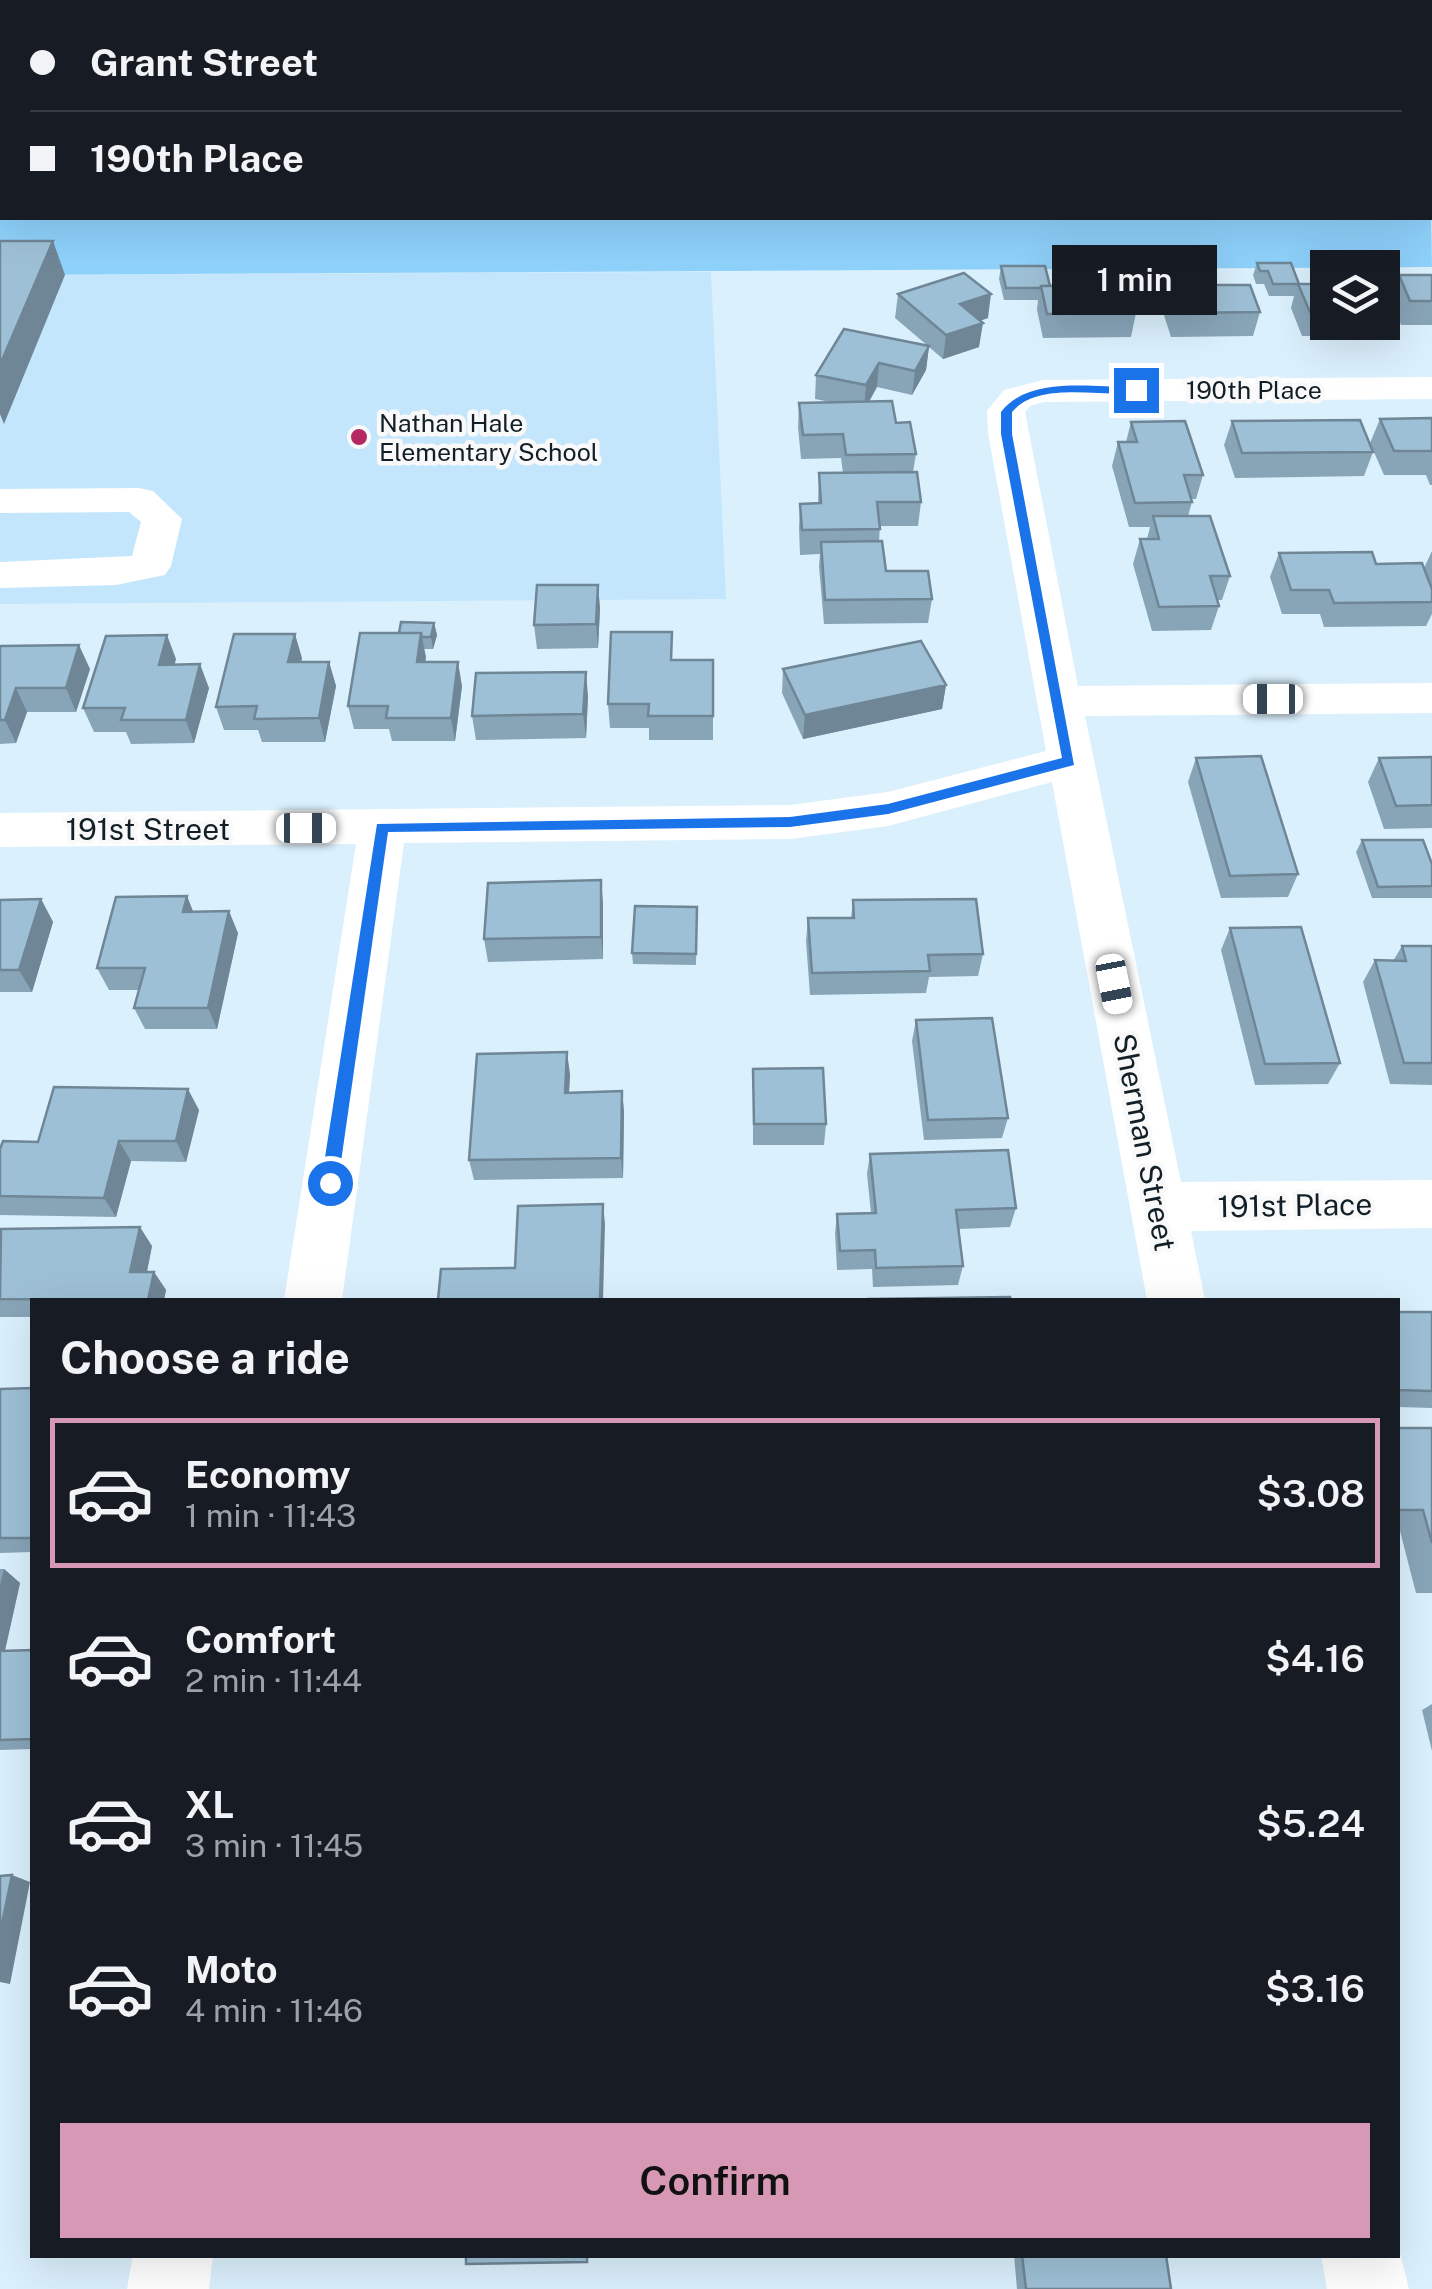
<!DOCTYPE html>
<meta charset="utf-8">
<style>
:root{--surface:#171b24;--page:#20242c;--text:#f1f3f6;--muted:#9ea1a6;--line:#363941;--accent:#d698b4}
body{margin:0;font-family:"Public Sans",sans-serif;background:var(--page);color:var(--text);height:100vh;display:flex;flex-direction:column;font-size:38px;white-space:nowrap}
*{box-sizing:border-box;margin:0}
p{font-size:32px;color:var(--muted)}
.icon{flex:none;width:55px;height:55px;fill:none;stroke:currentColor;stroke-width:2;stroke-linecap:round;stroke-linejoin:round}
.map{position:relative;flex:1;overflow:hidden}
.drawer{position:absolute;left:30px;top:1298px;width:1370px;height:960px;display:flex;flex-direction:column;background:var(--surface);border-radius:0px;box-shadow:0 10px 40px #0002}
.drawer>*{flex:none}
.guide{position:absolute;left:0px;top:0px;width:1432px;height:220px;box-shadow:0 10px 40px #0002;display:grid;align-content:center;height:220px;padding:0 30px;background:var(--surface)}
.tools{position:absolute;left:1310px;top:250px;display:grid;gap:20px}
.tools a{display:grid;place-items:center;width:90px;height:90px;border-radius:0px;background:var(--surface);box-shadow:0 10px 40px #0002;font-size:50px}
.end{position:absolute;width:45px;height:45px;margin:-22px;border:12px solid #1a73e8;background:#fff;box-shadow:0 0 0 5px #fff}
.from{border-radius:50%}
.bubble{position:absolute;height:70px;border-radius:0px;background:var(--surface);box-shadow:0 10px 40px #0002;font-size:32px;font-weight:600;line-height:70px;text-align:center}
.car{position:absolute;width:30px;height:60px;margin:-30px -15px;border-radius:12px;box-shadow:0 0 8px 2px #0007;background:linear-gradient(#fff 24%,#345 0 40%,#fff 0 76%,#345 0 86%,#fff 0)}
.guide b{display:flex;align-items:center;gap:35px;height:95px;font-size:38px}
.guide b+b{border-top:2px solid var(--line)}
.guide i{width:25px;height:25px;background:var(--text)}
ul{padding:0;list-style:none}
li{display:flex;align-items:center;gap:30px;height:150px;margin:0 20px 15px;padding:0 10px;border:5px solid transparent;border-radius:0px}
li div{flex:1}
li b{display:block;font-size:38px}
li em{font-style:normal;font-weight:600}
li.selected{border-color:var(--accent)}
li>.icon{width:90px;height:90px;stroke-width:1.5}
h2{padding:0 30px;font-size:45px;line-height:120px}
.button{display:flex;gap:20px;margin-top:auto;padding:20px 30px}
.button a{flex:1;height:115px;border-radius:0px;background:var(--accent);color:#111;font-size:40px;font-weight:600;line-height:115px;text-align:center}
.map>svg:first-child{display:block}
.built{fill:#c4e6fc}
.green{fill:#8ed1fb}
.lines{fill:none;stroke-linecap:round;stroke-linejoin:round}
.minor{fill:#fff;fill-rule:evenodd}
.wall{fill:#88a5b8}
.shaded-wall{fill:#6f8696}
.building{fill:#9ec0d6;stroke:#6f8696;stroke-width:2.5}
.route{fill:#1a73e8}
.poi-dot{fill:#b52963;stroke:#f9f9f9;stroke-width:4}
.labels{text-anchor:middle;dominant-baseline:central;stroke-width:9;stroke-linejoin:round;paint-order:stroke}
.far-street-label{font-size:25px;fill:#121f27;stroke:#f9f9f9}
.far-poi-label{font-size:25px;fill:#121f27;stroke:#f9f9f9;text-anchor:start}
.street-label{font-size:30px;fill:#121f27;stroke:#f9f9f9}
</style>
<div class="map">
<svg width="1432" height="2289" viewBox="0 0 1432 2289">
<rect width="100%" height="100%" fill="#dbf0fd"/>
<path class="built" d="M711 272 726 599 0 604V275Z"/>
<path class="green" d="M1430 159 1432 267 0 275V164L2 218H1430Z"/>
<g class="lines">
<path class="minor" d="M488 0H516V2H488Z
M918 0H946V2H918Z
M1350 0H1378L1379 2H1351Z
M1430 28H1432V46H1430Z
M0 39H2V57H0Z
M1432 377V399L1044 402 1030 406 1025 412 1078 686 1432 683V713L1085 716 1181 1182 1432 1180V1228L1191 1231 1205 1300H1147L1052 782 888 826 790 839 404 843 342 1300H284L356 844 0 847V813L790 805 888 792 1046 751 988 433 987 411 1004 390 1043 380Z
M139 488 153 491 182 519 171 566 165 575 116 585 0 588V562L132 556 141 522 129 512 0 513V489Z
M1398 2246 1409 2289H1327L1321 2255H1398Z
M133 2255H213L209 2289H127Z"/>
</g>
<path class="wall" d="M11 0H105L104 2H12Z
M138 0H192L191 2H139Z
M208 0H284L283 2H209Z
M587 0H624L618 2H592Z
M672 0H750V2H672Z
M781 0H813V2H781Z
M1022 0H1051V2Z
M1088 0H1173L1089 2Z
M1207 0H1286L1285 2H1208Z
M1430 56H1432V114H1430Z
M0 79H2V126H0Z
M1132 263 1175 285 1260 312 1253 336 1171 337 1162 309 1165 297H1134L1129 275Z
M1257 263 1299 284H1328V322H1382V288L1394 312 1385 336H1302L1291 308 1294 296H1269L1264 284H1256L1253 275Z
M1001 266 1050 286 1136 313 1131 337 1043 338 1037 310 1038 300H1004L999 279Z
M1399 275H1432V325H1401L1390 299Z
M898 294 988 318 980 321 979 347 943 359 929 347 926 370 912 395 877 387 869 402 896 423 916 454 913 472 921 502 918 526H880L879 541 886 571 932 599 928 623 824 624 819 566 820 554 800 555 799 528 800 504 818 503 819 473H843L841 458 801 459 798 427 799 403 830 402 815 399 816 375 928 346 895 318Z
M1432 418V485H1430L1426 475H1384L1370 443 1380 419Z
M1232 421 1373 452 1364 476 1235 478 1224 445Z
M1131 422 1203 475 1196 499H1191L1192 502 1188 516 1230 576 1222 600H1217L1219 606 1211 630 1152 631 1133 564 1140 539H1147L1150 527H1129L1112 466 1118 442H1126Z
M1432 551V614L1426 626 1324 627 1320 614H1282L1270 577 1279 553 1424 568Z
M598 585 600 609 598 648 537 649 534 625Z
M434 623 437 635 433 649H424L425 662 462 686 455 741H392L389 729H354L348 706 399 633Z
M0 646 90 669 76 712H27L16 743 0 744Z
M302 658 301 662H329L336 686 325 742H262L258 730H224L216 707Z
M176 659 174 664 209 688 194 743 131 744 126 732H94L83 708Z
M672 660H713V740H649V728H610L608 704Z
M783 669 946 685 942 709 803 739 782 693Z
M588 696 586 738 476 740 472 716Z
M1432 757V828L1384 829 1368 782 1379 758Z
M1196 758 1298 874 1288 897 1221 898 1188 782Z
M1362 840 1432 886V898H1372L1356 852Z
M187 896 193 912 238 933 217 1029H145L134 1008 139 990H109L97 968Z
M41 899 53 922 32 992H0V900Z
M853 900 983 954 978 976 929 977 926 993 810 995 806 941 808 918H851Z
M603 903V959L488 962 484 939Z
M697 907 696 965 633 964 632 953Z
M1230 928 1340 1063 1328 1084 1255 1085 1221 950Z
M1402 946H1432V1085L1390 1084 1363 982 1375 960 1393 961Z
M916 1020 1008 1118 1002 1138 924 1140 912 1041Z
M753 1069 826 1124 824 1145H753Z
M570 1074 569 1092 622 1091 624 1112 623 1178 474 1180 469 1160Z
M199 1110 186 1162 131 1161 116 1217 0 1215V1149Z
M870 1154 1016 1208 1010 1227 959 1229 963 1266 958 1285 873 1287 872 1269 837 1270 835 1233 837 1214 871 1213 867 1174Z
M0 1231 152 1246 147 1272H154L166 1290 164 1300H32V1317H0Z
M1398 1312H1432V1408L1398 1407Z
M32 1388V1552L0 1553V1389Z
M1398 1428H1432V1593H1416L1400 1531H1398Z
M0 1569H4L20 1583 5 1651 32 1650V1749L0 1750Z
M1432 1704V1751L1422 1710Z
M1014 2255H1166L1171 2289H1017Z"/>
<path class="shaded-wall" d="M354 0H409L397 2H354Z
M603 0H624L618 2H604Z
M53 241 65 275 4 424 0 414V365Z
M991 294 988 318 957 328 960 304Z
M983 323 979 347 943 359 946 335Z
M929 346 926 370 912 395 915 371Z
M879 363 877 387 864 410 866 385Z
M598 585 600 609 598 648 596 624Z
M434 623 437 635 433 649 431 637Z
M421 633 426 657 422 686 417 662Z
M295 634 302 658 295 686 288 662Z
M167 635 176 659 168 688 159 665Z
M79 645 90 669 76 712 66 688Z
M329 662 336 686 325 742 319 718Z
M458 662 462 686 455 741 451 718Z
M200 664 209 688 194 743 186 720Z
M586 672 588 696 586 738 583 714Z
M946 685 942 709 803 739 805 715Z
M16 688 27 712 16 743 5 720Z
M601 880 603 903V959L601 937Z
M187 896 196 919 183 912Z
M41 899 53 922 32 992 19 970Z
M229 911 238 933 217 1029 208 1008Z
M567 1052 570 1074 568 1113 565 1093Z
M188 1089 199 1110 186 1162 176 1141Z
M622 1091 624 1112 623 1178 621 1158Z
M119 1141 131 1161 116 1217 104 1198Z
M603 1204 605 1224 603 1300H600Z
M140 1227 152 1246 143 1290 130 1272Z
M154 1272 166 1290 164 1300H148Z
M4 1569 20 1583 2 1663 0 1662V1585Z
M12 1875 30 1882 10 1984 0 1982V1933Z"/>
<path class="building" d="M1430 73H1432V91H1430Z
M0 79H2V102H0Z
M0 241H53L0 365Z
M1132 263 1170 264 1175 285 1137 284Z
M1257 263H1291L1299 284H1273L1268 271H1260Z
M1001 266H1045L1050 286H1041V288H1006Z
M964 273 991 294 960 304 983 323 946 335 898 294Z
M1399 275H1432V301H1410Z
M1298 284H1328V312H1310Z
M1128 285 1136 313 1047 314 1041 286Z
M1168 285H1250L1260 312 1177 313Z
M1382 288 1394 312H1382Z
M844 329 929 346 915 371 879 363 866 385 816 375Z
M892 401 896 423 910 422 916 454 846 455 843 434 803 435 799 403Z
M1432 418V451H1394L1380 419Z
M1360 420 1373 452 1242 453 1232 421Z
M1185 421 1203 475H1184L1192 502 1135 503 1118 442H1137L1131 422Z
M917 472 921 502H877L880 529 802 530 800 504 821 503 819 473Z
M1153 516H1210L1230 576H1210L1219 606 1159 607 1140 539H1159Z
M882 541 886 571H928L932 599 825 600 821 542Z
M1372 552 1376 564 1422 563 1432 589V602L1334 603 1329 590H1291L1279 553Z
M537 585H598L596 624 534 625Z
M401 622 434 623 431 637H422L421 633H399Z
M611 632H672L671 660H713V716H648L649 704H608Z
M360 633H421L417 662H458L451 718H386L388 706H348Z
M234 634H295L288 662H329L319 718 254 719 257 706 216 707Z
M167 635 159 665 200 664 186 720H121L125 708H83L106 636Z
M921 641 946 685 805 715 783 669Z
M79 645 66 688H16L5 720H0V646Z
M586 672 583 714 472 716 476 673Z
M1261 756 1298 874 1230 876 1196 758Z
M1432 757V805L1396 806 1379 758Z
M1362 840H1423L1432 864V886L1378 887Z
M601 880V937L484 939 488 883Z
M187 896 183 912 229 911 208 1008H134L145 968H97L116 897Z
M41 899 19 970H0V900Z
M976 899 983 954 928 955 930 971 812 973 808 918H854L853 900Z
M635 906 697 907 696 954 632 953Z
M1301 927 1340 1063 1265 1064 1230 928Z
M1402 946H1432V1063H1404L1375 960 1406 961Z
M992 1018 1008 1118 928 1120 916 1020Z
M567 1052 565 1093 622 1091 621 1158 469 1160 477 1054Z
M823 1068 826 1124H754L753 1069Z
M54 1087 188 1089 176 1141H119L104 1198 0 1196V1149L3 1141 38 1142Z
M1008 1150 1016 1208 956 1210 963 1266 876 1268 875 1250 840 1251 837 1214 876 1213 870 1154Z
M603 1204 600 1300H438L441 1269 515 1268 518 1206Z
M140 1227 130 1272H154L148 1300 0 1299 1 1229Z
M1010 1297 1011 1300 867 1299Z
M1398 1312H1432V1391L1398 1390Z
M32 1388V1538H0V1389Z
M1398 1428H1432V1543L1423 1510H1398Z
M32 1650V1739L0 1740V1651Z
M12 1875 0 1933V1876Z
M466 2255H587V2262L466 2264Z
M1022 2255H1166L1171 2289H1026Z"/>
<path class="route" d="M1136 387 1140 393C1102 398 1039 380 1012 412V434L1074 765 888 814 790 827 388 832 338 1183 330 1190 324 1188 321 1183 377 824 790 817 888 804 1062 758 1001 434V412C1029 375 1094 388 1136 387Z"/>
<circle class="poi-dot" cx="359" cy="437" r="10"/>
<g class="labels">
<g class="far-street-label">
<text x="1254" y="390">190th Place</text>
</g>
<g class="far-poi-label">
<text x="379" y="423">Nathan Hale<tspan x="379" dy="29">Elementary School</tspan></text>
</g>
<g class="street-label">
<text x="148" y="829">191st Street</text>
<text transform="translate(1145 1142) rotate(79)">Sherman Street</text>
<text transform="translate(1295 1205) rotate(-1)">191st Place</text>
</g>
</g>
</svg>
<div class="tools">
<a><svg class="icon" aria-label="layers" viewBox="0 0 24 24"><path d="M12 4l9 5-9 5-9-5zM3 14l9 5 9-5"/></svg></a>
</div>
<i class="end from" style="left:330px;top:1183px"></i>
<i class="end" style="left:1136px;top:390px"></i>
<div class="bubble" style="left:1052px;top:245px;width:165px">1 min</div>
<i class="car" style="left:1273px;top:699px;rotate:270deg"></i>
<i class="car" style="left:306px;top:828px;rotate:90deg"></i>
<i class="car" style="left:1114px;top:984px;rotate:169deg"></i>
<div class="guide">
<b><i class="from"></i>Grant Street</b>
<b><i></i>190th Place</b>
</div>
<section class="drawer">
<h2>Choose a ride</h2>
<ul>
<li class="selected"><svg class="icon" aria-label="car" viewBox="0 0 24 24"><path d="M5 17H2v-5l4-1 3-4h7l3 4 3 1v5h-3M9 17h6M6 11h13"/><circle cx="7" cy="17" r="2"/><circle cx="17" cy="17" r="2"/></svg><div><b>Economy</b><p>1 min · 11:43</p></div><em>$3.08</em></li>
<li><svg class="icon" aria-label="car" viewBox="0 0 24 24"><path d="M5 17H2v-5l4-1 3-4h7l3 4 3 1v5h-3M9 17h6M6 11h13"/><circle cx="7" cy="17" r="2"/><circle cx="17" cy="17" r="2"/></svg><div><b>Comfort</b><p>2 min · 11:44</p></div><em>$4.16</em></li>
<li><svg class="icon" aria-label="car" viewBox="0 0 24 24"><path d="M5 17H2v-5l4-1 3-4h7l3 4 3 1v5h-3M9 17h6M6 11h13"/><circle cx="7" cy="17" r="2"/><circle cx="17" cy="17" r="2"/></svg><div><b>XL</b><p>3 min · 11:45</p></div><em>$5.24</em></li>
<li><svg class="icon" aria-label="car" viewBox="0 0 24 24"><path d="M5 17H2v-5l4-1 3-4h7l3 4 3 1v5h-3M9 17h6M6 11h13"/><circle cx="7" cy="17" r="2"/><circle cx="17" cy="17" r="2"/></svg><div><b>Moto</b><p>4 min · 11:46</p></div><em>$3.16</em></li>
</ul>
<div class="button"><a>Confirm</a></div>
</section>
</div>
